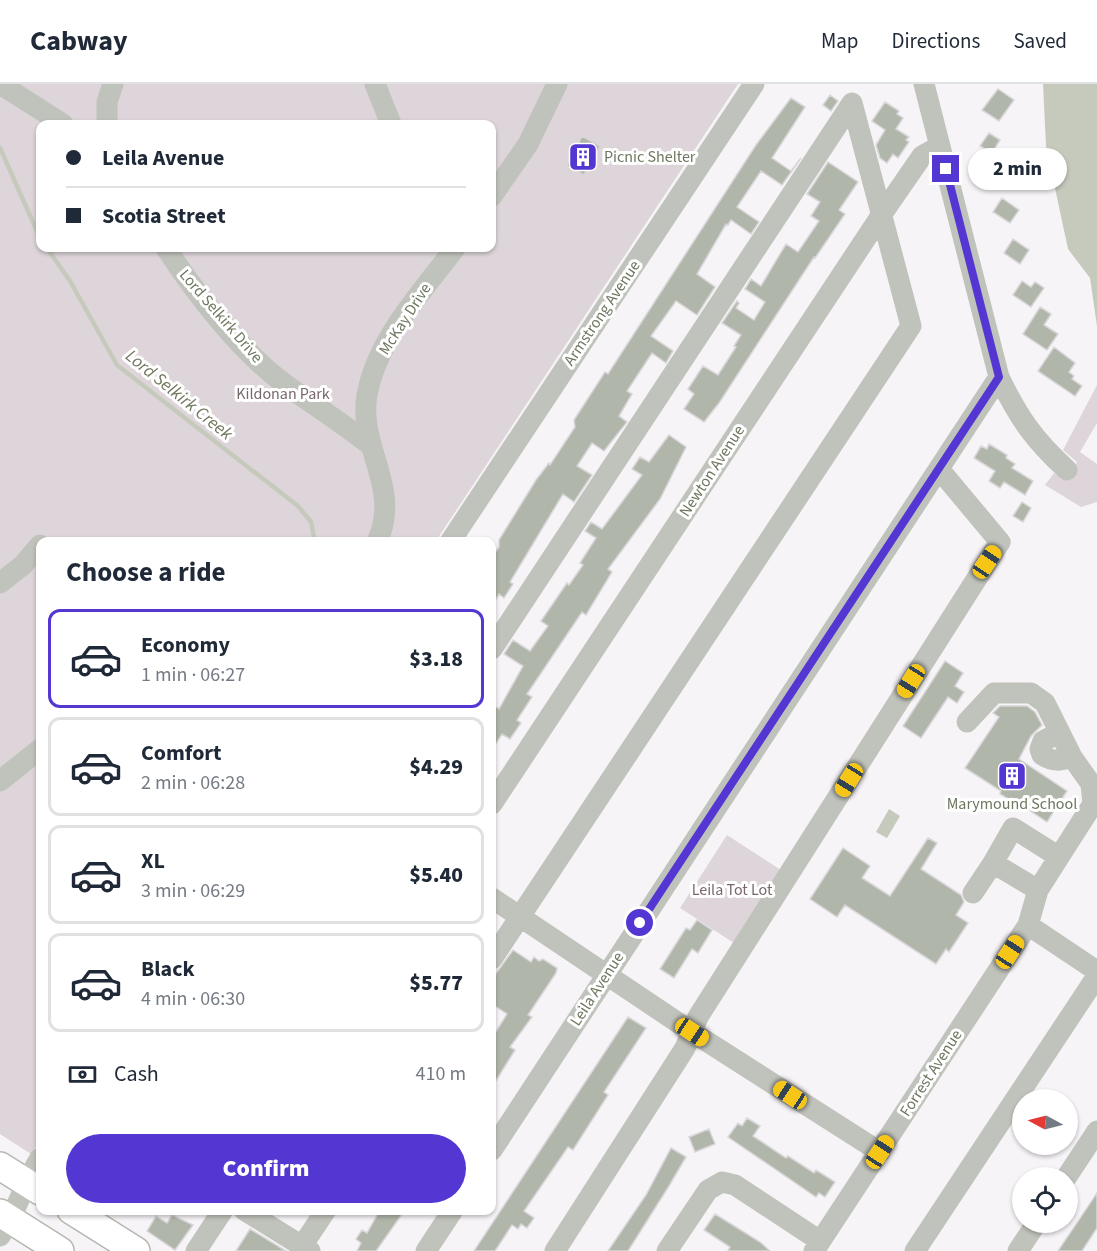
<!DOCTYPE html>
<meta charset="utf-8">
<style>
:root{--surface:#fff;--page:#f2f2f3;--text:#1f2937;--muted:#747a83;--line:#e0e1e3;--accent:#5437d3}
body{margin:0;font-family:"Source Sans 3",sans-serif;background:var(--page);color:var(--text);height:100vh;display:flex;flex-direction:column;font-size:22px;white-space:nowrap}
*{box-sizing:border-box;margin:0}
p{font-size:20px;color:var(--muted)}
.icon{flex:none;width:33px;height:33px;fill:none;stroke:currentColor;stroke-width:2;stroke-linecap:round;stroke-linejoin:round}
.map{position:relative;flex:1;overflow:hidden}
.panel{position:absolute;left:36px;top:453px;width:460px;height:678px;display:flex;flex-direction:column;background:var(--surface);border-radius:12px;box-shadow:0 2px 4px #0004}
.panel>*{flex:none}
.banner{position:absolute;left:36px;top:36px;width:460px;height:132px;border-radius:12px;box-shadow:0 2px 4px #0004;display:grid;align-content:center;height:132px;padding:0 30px;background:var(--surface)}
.needle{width:39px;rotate:277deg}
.tools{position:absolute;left:1012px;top:1005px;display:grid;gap:12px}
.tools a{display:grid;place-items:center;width:66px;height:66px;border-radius:50%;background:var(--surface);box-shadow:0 2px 4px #0004;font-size:30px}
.end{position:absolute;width:27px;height:27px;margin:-14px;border:8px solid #5437d3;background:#fff;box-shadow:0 0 0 3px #fff}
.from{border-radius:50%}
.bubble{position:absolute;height:42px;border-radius:21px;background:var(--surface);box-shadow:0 2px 4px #0004;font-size:20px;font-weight:800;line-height:42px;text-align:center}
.car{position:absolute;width:18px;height:36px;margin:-18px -9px;border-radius:8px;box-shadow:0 0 4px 2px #0007;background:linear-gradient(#f5c518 24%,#345 0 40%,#f5c518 0 76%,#345 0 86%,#f5c518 0)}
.banner b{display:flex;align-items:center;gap:21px;height:57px;font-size:22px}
.banner b+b{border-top:2px solid var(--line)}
.banner i{width:15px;height:15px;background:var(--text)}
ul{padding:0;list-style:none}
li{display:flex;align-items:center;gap:18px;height:99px;margin:0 12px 9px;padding:0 18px;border:3px solid var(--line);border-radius:12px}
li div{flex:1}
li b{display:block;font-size:22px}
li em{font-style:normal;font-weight:800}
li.current{border-color:var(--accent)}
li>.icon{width:54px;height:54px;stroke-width:1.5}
h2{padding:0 30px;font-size:27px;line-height:72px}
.pay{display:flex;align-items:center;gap:15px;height:66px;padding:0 30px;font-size:22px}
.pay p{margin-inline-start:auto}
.primary-button{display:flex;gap:12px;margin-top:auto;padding:12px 30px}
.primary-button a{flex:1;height:69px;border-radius:36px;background:var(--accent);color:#fff;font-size:24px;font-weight:800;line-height:69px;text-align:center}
header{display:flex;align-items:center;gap:36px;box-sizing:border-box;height:84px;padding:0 30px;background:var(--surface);border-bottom:2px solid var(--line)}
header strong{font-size:28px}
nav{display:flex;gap:33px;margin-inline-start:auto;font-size:21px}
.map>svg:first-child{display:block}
.green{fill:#ddd5d9;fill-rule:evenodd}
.water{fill:#c6cabd}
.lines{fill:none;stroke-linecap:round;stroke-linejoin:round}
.stream{stroke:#c6cabd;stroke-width:4.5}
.building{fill:#b1b6aa;stroke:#d8d6d8;stroke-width:1.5}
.major-casing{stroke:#b5b8af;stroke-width:30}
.minor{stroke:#c0c3bb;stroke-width:21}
.major{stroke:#fff;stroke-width:27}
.route{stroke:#5437d3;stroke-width:8}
.labels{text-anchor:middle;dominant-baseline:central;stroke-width:6;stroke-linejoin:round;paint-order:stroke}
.poi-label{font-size:16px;fill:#6e775f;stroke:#fff;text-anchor:start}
.street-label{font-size:16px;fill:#6e775f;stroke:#fff}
.park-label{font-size:16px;fill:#7a676b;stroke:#fff}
.water-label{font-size:18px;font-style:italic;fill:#72785f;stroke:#fff}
</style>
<header>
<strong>Cabway</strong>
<nav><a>Map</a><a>Directions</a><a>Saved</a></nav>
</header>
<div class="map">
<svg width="1097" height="1167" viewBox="0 0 1097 1167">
<rect width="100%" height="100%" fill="#f7f4f7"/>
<path class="green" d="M0 0H738L436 457 40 458V1056L31 1070 0 1050ZM40 40H492V164H40Z
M1097 301V339L1080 368 1097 380V418L1081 423 1045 401 1054 389 1066 396 1077 378 1063 366Z
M727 751 784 788 737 861 680 824Z"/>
<path class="water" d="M1043 0H1097V242L1090 194 1068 165 1046 62Z
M889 725 900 732 887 754 876 748Z"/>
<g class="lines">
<path class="stream" d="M0 64 40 154
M47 164 70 197 117 281 298 422 311 438 315 458"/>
</g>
<path class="building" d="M998 5 1014 16 999 37 982 26Z
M830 11 838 17 831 27 823 21Z
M791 14 805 23 772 74 791 87 801 74 782 101 761 87 737 123 759 138 751 150 731 136 728 141 726 140 697 190 715 203 697 231 676 217 651 252 673 267 666 279 652 269 627 307 632 310 619 332 627 338 604 367 592 359 577 382 592 391 574 418 563 410 510 498 513 500 504 514 499 510 492 522V473L499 463V456L536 396 549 379 550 381 575 343 574 336 605 288 608 290 756 61Z
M885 18 899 27 897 30 903 34 896 45 909 53 906 56 909 58 898 74 893 70 887 79 880 74 876 61 885 46 872 37Z
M989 49 1000 56 992 69 980 62Z
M582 52 600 62 584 91 567 82Z
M828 78 858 98 839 126 845 130 815 174 814 173 719 319 704 338 684 325 694 310 688 305 703 282 718 291 736 263 734 262 741 251 722 239 737 217 739 219 736 224 754 236 765 218 745 205 751 195 761 202 786 160 798 168 819 137 811 132 820 118 807 110Z
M1002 114 1019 126 1010 139 993 128Z
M1013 155 1029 166 1020 180 1004 169Z
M1022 197 1031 203 1035 198 1044 204 1031 223 1013 211Z
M1040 223 1051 230 1044 241 1058 250 1047 266 1023 250Z
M1054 263 1075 279 1069 288 1074 292 1072 295 1082 302 1075 312 1038 287Z
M669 351 686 363 660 415 608 485 612 488 586 531 582 528 527 610 532 613 517 636 521 639 510 655 502 650 492 666V630L496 623 499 625 523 582 504 570 513 556 530 567 548 542 541 537 567 499 569 501 583 481 580 479 596 454 585 447 591 438 602 445 642 391 632 385 640 373 649 378Z
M989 360 1007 371 1006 374 1015 380 1012 384 1033 397 1025 411 1004 398 1000 404 989 397 995 387 974 374 981 362 987 365Z
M1022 418 1031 424 1023 438 1013 432Z
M945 577 963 589 955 602 964 608 957 619 948 613 921 654 903 642Z
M1000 622H1027L1035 628 1042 641 1031 652 1019 675 1067 707 1047 738 1011 714 1010 716 1000 710 1001 707 965 684 999 633 993 629Z
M928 754 937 759 921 785 961 811 964 818 956 831 968 839 949 868 946 865 936 880 845 821 837 833 810 815 843 764 870 782 862 794 890 812Z
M697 836 712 846 698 869 692 865 674 894 660 885 686 844 690 846Z
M513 866 531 878 534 873 539 877 543 875 557 884 556 889 528 931 532 933 510 963 515 966 492 1003V954L507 930 492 920V895Z
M628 933 646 944 604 1008 608 1011 573 1066 568 1063 524 1127 534 1134 527 1144 521 1140 518 1145 512 1141 495 1167H474Z
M747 1034 760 1042 753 1052 786 1074 788 1072 814 1089 816 1086 835 1098 825 1113 819 1109 816 1113 728 1053 738 1039 742 1042Z
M709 1045 715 1060 695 1068 689 1053Z
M671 1064 686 1073 669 1102 628 1167H608L646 1111Z
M1097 1109V1144L1082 1167H1058Z
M380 1126H405L376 1167H357L361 1159 356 1155 362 1146 367 1149Z
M715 1130 760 1158 770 1167H728L730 1163 704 1146Z
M172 1131 193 1141 175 1166 147 1147 156 1132 167 1139Z
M250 1145 286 1167H236Z"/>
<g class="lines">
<g class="major-casing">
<path id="major" d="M0 1082 40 1107
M71 1126 136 1167
M0 1129 60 1167"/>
</g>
<path class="minor" d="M0 0 63 40
M375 0 391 40
M924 0 999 293C1018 333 1034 356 1067 386
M107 40V18L113 0
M492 112 528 60 557 0
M166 164C196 210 241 268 286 301 314 321 342 339 369 360
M377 458C402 404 358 364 367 311 377 255 422 208 455 164
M450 458 754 0
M0 499 23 481 40 461
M492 565 852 19 911 242 492 875
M967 638 994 609H1031L1045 619 1072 673 1091 700 1093 720 1059 773
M1059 649 1043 657 1040 665 1042 671C1053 678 1060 677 1072 673
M0 697 40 665
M492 720 882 130 922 72 940 62
M973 809 993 779
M492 814 692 948 880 1068
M1028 841 1097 887
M492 1066 999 293
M1066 1094 1097 1047
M244 1126 310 1167
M0 1152C17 1127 23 1101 40 1074
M302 1162 326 1126
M196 1167 223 1126
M426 1167 453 1126
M555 1167 685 964 698 933 1000 458 939 385
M667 1167 708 1106 722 1098 735 1101 820 1157
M814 1167 1028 841 1038 806 993 779 1013 744 1059 773 1038 806
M915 1167 1097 892
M1018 1167 1037 1138"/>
<use href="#major" class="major"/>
</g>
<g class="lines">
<path class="route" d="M640 839 999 293 946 85"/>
</g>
<defs>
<g id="building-square" transform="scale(1.5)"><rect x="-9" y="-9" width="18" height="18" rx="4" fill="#5437d3" stroke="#fff"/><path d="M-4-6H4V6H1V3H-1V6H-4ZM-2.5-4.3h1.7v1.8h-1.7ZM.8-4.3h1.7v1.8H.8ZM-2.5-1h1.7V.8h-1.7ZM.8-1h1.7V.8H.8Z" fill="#fff"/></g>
</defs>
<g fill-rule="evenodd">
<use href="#building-square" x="583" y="73"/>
<use href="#building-square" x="1012" y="692"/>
</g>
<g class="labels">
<g class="poi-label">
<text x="604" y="73">Picnic Shelter</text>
<text x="1012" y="720" text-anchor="middle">Marymound School</text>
</g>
<g class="street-label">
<text transform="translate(602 229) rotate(-56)">Armstrong Avenue</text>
<text transform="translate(221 232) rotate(49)">Lord Selkirk Drive</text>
<text transform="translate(405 235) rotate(-57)">McKay Drive</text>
<text transform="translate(712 387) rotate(-57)">Newton Avenue</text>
<text transform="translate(597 905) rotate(-57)">Leila Avenue</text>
<text transform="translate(931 989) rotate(-57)">Forrest Avenue</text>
</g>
<g class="park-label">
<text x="283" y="310">Kildonan Park</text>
<text x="732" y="806">Leila Tot Lot</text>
</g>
<g class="water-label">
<text transform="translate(179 311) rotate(39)">Lord Selkirk Creek</text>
</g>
</g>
</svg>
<div class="tools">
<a><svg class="needle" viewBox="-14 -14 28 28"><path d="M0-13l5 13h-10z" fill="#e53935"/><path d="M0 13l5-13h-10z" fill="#747a83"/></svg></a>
<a><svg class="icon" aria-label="locate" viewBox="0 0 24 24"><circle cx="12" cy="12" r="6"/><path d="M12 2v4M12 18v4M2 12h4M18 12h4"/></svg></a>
</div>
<i class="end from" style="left:640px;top:839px"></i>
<i class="end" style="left:946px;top:85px"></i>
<div class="bubble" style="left:968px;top:64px;width:99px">2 min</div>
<i class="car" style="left:987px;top:478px;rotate:34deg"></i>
<i class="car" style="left:911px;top:597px;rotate:212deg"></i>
<i class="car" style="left:849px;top:696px;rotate:212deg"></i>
<i class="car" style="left:1010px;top:868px;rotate:33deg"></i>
<i class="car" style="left:692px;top:948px;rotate:123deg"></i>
<i class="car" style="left:790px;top:1011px;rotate:303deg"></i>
<i class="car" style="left:880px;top:1068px;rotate:33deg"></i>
<div class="banner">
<b><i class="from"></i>Leila Avenue</b>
<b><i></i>Scotia Street</b>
</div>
<section class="panel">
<h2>Choose a ride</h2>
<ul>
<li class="current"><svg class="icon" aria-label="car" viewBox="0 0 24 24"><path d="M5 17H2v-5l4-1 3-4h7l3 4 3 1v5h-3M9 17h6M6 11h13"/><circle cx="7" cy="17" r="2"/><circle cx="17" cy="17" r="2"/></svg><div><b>Economy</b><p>1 min · 06:27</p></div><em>$3.18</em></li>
<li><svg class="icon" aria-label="car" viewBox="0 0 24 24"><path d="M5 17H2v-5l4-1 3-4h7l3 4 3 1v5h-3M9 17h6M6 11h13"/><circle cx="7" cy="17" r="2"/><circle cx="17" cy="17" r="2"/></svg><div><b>Comfort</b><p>2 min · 06:28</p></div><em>$4.29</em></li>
<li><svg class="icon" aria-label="car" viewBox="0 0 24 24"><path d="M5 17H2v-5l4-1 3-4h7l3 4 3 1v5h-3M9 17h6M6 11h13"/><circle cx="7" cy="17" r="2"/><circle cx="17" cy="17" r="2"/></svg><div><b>XL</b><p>3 min · 06:29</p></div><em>$5.40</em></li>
<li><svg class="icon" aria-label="car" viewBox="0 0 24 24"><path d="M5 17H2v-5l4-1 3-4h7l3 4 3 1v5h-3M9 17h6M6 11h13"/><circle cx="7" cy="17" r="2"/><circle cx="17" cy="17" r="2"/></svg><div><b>Black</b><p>4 min · 06:30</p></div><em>$5.77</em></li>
</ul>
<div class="pay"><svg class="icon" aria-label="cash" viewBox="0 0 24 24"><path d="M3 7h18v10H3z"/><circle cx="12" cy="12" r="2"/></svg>Cash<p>410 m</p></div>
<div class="primary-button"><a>Confirm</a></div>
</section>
</div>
